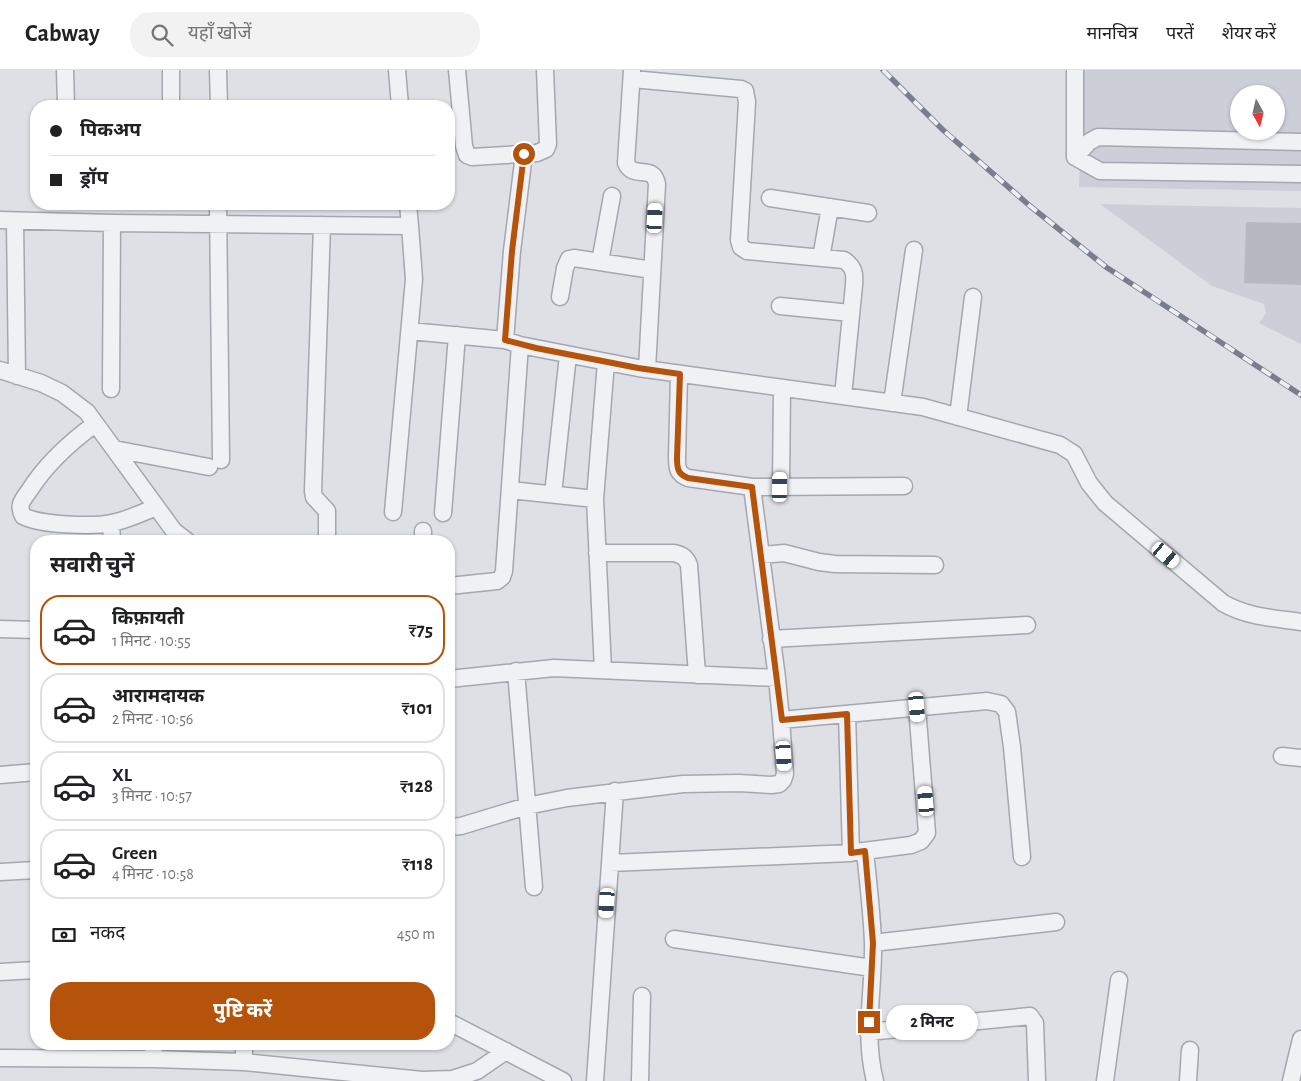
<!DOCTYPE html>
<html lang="hi">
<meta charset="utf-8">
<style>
:root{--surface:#fff;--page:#f2f2f2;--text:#202124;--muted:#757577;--line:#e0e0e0;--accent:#b45309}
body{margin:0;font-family:"Alegreya Sans","Noto Sans Devanagari",sans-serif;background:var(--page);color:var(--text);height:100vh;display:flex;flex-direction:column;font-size:19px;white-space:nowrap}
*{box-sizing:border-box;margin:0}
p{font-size:16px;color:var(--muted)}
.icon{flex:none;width:28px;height:28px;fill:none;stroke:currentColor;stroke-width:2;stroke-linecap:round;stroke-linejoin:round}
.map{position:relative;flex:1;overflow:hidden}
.details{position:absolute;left:30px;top:465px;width:425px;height:515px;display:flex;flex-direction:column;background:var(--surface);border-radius:20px;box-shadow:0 1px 4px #0004}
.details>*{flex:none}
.hud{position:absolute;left:30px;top:30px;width:425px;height:110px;border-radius:20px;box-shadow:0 1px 4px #0004;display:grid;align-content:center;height:110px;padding:0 20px;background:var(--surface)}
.needle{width:32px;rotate:172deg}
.fabs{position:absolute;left:1230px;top:15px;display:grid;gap:10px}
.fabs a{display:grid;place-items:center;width:55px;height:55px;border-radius:50%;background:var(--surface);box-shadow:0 1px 4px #0004;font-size:25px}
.end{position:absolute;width:22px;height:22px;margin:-11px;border:6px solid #b45309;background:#fff;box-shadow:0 0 0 2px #fff}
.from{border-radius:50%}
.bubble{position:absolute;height:35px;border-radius:18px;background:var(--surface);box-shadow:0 1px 4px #0004;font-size:16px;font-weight:700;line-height:35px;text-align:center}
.car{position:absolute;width:15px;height:30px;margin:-15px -8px;border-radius:6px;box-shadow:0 0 4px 1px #0007;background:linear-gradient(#fff 24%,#345 0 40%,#fff 0 76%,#345 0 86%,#fff 0)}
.hud b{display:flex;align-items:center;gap:18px;height:48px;font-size:19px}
.hud b+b{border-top:1px solid var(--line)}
.hud i{width:12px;height:12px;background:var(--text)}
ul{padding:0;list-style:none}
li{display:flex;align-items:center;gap:15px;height:70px;margin:0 10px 8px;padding:0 10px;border:2px solid var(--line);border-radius:20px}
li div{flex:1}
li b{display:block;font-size:19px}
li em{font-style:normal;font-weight:700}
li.selected{border-color:var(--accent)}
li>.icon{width:45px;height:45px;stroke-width:1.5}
h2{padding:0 20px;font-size:22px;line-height:60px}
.pay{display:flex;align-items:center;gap:12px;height:55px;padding:0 20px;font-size:19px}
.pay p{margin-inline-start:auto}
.button{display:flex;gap:10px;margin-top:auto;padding:10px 20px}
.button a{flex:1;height:58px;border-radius:20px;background:var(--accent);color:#fff;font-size:20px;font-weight:700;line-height:58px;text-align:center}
header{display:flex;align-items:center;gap:30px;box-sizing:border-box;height:70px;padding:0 25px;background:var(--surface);border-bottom:1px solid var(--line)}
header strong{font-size:24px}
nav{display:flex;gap:28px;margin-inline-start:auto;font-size:18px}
.search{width:350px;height:45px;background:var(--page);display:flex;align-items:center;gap:12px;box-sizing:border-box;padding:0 18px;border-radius:20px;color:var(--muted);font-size:19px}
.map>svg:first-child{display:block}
.built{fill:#cccfd7;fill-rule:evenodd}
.building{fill:#b6b9c2}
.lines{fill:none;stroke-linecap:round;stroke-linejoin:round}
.minor-casing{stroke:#a4a7af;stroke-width:19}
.minor{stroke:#f0f1f5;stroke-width:16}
.rail-casing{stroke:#797e8e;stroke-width:5.5}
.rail{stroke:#edeff4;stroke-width:4;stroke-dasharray:11;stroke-linecap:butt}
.route{stroke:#b45309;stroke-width:6}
</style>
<header>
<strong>Cabway</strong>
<div class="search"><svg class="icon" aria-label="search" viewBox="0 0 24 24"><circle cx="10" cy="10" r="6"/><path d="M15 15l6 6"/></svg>यहाँ खोजें</div>
<nav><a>मानचित्र</a><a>परतें</a><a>शेयर करें</a></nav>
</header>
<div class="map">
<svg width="1301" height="1011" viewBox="0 0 1301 1011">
<rect width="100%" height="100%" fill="#dee0e6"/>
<path class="built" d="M1082 0H1301V121L1079 117ZM1239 24H1276V61H1239Z
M1100 134 1301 138V274L1259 253 1266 243 1264 234 1212 216Z"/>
<path class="building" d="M1246 152 1301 153V215L1244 213Z"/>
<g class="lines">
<g class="minor-casing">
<path id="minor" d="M65 0 66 36
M171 0V36
M218 0 219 36
M397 0 400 36
M457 0 464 76 467 85 472 87 537 83 546 79 548 74 545 0
M632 0 626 93C633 110 653 93 657 114L647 299
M1075 0V87
M632 9 741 19 745 21 747 32 739 170 741 177 747 181 844 190C854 197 855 203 854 215L843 326
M1075 87 1089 72 1098 67 1301 72
M1075 87 1100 101 1301 104
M770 128 868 143
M218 134 221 390
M0 150 112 153 410 156 408 134
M15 151 17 306
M322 155 313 421 314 427 327 441V471
M821 188 830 137
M600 192 612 126
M560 227 565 198 569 189 574 188 652 200
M780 236 851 243
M410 261 505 270 520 275 638 298 923 337 1060 375 1074 384 1089 413 1105 433 1223 533C1247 547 1274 548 1301 552
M505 270 512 181 524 84
M0 300 41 313 62 323 87 342 174 461 187 471
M679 304 677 388C677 399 678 404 688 408L752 417
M111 319 112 153
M892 333 914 180
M958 347 973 227
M95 354C69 373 46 394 29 421 26 425 22 430 21 434 20 438 21 442 23 446 40 455 92 457 112 453 127 450 142 443 156 437
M114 379 209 397
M781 417 782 318
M510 420 595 429
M553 424 568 285
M393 442 414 209 410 156
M443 443 457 265
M111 453 112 471
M423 471V461
M597 483H674C682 485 686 487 689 495L697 605
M761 485 784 483 819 492 835 494 935 495
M449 516 497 511 502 507 504 501 520 275
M0 559 36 560
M771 569 1027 555
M603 600 595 429 606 292
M516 601 534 817
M777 608 752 417 904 416
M449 609 554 598 777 608 781 650 785 704 783 710 779 714 771 715 739 713 683 714 567 728 527 736 461 756 449 757
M781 650 987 631 1001 634 1007 642 1012 677 1022 787
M1282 686 1301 688
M0 705 36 702
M865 781C868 812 872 843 873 873 874 921 863 964 875 1011
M856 782 911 775 921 771 927 763 917 637
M610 793 851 783 847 644
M0 802 36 800
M674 869 872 898
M873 873 1056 852
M0 902 36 900
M449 952 563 1011
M868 962 1030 946 1035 953 1037 1011
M153 974 154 989
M244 974V992
M0 988 154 989 244 992 422 1010 452 1009 477 1001 506 981
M595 1011 615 721
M640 1011 642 926
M1105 1011 1119 910
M1188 1011 1190 980
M1291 1011 1301 969"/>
</g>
<use href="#minor" class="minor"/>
<g class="rail-casing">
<path id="rail" d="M883 0 943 60 1030 136 1106 197 1301 325"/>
</g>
<use href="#rail" class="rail"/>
</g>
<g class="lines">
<path class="route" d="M524 84 512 181 505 270 536 278 638 298 680 304 677 388C677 399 678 404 688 408L752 417 782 650 847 644 851 783 865 781 873 873 869 952"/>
</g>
</svg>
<div class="fabs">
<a><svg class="needle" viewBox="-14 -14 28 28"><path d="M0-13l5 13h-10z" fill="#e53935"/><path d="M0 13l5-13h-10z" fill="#757577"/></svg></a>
</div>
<i class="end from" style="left:524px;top:84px"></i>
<i class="end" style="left:869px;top:952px"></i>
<div class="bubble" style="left:886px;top:935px;width:92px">2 मिनट</div>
<i class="car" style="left:655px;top:148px;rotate:3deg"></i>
<i class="car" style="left:780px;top:417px;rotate:1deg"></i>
<i class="car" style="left:1166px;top:485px;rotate:130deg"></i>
<i class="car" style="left:917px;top:637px;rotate:175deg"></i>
<i class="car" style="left:784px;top:686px;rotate:176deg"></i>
<i class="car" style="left:926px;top:731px;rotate:355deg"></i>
<i class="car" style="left:607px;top:833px;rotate:184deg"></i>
<div class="hud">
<b><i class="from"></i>पिकअप</b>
<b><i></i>ड्रॉप</b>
</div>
<section class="details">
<h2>सवारी चुनें</h2>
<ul>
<li class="selected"><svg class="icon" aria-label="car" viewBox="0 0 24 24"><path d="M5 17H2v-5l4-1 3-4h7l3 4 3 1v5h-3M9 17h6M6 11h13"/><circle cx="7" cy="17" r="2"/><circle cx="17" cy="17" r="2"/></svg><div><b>किफ़ायती</b><p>1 मिनट · 10:55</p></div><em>₹75</em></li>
<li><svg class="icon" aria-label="car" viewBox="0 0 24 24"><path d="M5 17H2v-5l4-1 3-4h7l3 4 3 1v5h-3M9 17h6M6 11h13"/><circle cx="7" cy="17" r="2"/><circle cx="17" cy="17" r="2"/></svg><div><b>आरामदायक</b><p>2 मिनट · 10:56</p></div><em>₹101</em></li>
<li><svg class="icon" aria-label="car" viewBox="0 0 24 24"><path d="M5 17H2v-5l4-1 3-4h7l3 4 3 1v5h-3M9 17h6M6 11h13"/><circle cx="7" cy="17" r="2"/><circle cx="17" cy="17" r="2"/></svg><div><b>XL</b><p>3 मिनट · 10:57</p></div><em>₹128</em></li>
<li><svg class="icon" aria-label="car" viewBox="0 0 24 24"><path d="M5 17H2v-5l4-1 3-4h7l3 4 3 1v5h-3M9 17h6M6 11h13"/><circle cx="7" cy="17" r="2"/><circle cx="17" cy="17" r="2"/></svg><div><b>Green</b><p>4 मिनट · 10:58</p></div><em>₹118</em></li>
</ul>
<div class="pay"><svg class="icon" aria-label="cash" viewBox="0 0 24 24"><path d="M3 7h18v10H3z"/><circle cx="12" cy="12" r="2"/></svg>नकद<p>450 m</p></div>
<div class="button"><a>पुष्टि करें</a></div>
</section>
</div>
